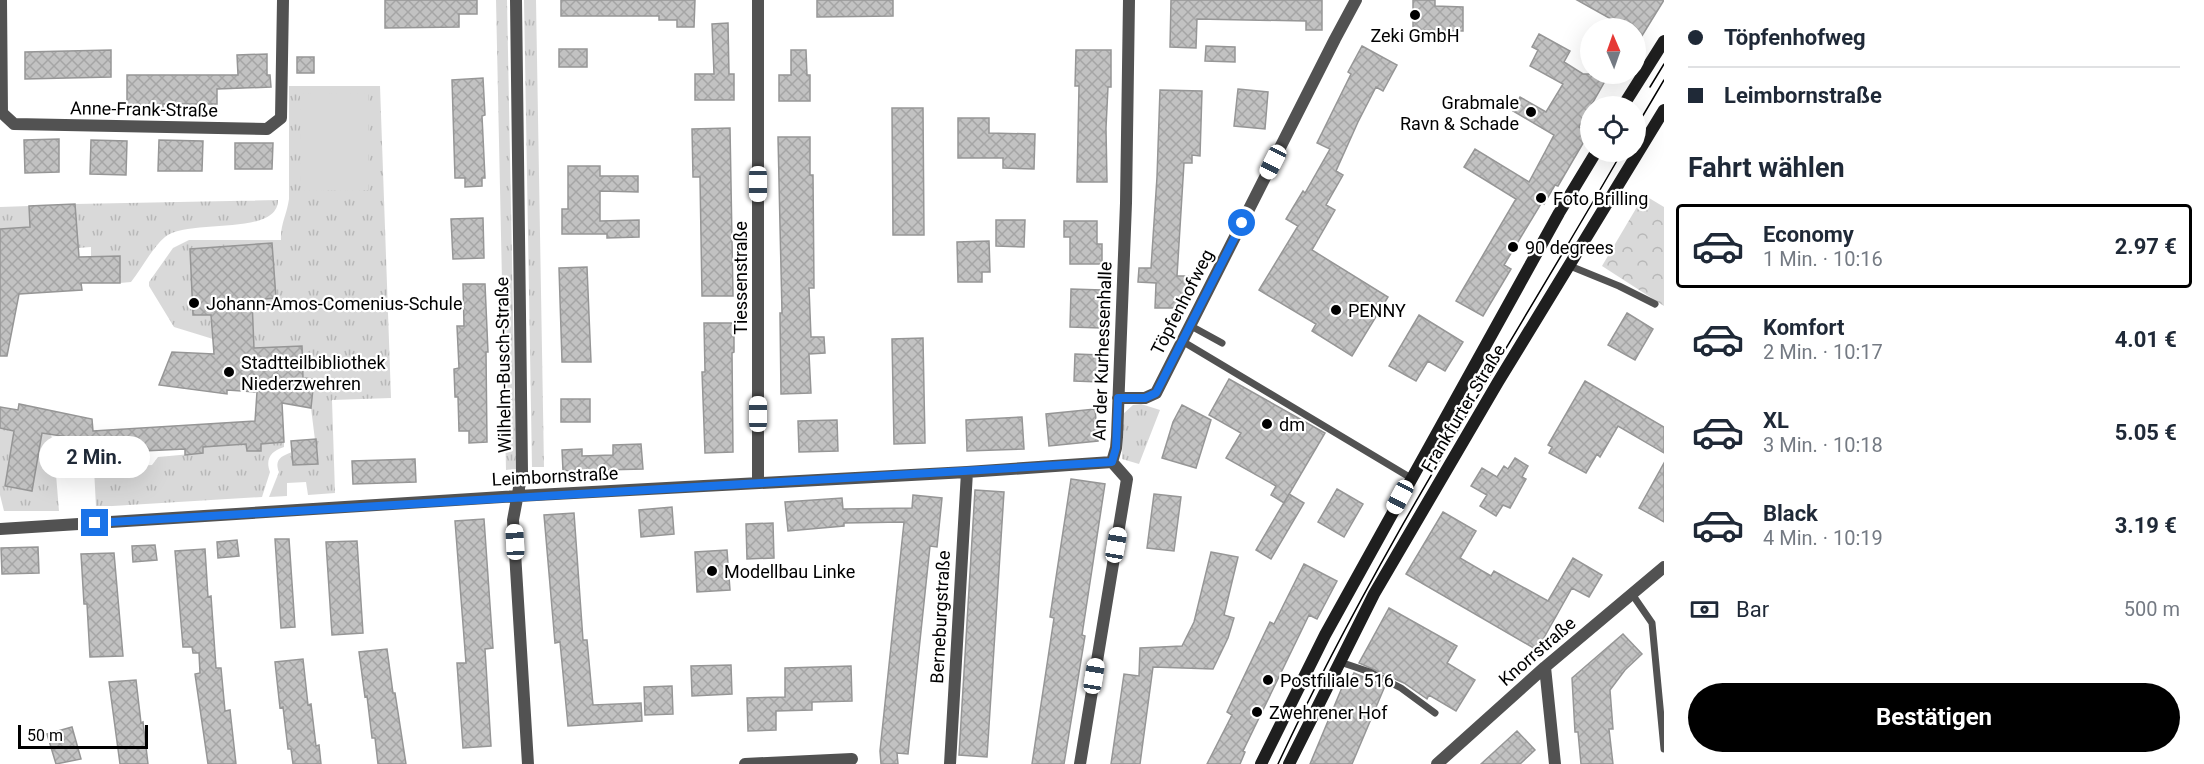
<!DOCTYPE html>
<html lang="de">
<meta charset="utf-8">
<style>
:root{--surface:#fff;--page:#f2f2f3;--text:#1f2937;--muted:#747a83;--line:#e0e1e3;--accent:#000}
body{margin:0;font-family:Roboto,sans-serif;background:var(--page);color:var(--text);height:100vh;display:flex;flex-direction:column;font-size:22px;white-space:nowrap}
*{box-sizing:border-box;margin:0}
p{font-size:20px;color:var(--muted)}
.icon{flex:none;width:33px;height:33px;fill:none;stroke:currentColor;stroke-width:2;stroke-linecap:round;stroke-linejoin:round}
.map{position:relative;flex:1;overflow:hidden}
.panel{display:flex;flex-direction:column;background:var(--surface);width:540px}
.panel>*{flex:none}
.hud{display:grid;align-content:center;height:132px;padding:0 24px;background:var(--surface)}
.needle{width:39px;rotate:358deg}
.fabs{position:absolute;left:1580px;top:18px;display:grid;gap:12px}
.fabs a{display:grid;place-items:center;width:66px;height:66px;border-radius:50%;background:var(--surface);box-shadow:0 6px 24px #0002;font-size:30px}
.scale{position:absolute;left:18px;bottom:15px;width:130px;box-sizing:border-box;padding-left:6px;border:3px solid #000;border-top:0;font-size:16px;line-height:21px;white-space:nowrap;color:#000;-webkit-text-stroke:4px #fff;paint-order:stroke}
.end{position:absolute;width:27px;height:27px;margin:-14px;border:8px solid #1a73e8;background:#fff;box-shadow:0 0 0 3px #fff}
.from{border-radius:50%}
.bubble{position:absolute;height:42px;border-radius:21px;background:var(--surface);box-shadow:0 6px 24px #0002;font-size:20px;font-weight:700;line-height:42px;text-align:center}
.car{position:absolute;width:18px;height:36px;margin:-18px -9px;border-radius:8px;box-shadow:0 0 4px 2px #0007;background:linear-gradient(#fff 24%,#345 0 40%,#fff 0 76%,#345 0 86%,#fff 0)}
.hud b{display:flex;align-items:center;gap:21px;height:57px;font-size:22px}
.hud b+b{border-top:2px solid var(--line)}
.hud i{width:15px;height:15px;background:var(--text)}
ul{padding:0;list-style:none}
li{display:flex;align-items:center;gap:18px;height:84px;margin:0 12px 9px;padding:0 12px;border:3px solid transparent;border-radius:6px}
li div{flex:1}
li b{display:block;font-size:22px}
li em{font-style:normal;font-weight:700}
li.active{border-color:var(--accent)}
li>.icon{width:54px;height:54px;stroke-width:1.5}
h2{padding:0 24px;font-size:27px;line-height:72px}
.pay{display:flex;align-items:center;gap:15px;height:66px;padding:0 24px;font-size:22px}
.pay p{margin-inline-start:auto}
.primary-button{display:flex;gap:12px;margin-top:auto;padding:12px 24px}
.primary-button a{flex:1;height:69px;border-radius:36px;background:var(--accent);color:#fff;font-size:24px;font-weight:700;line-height:69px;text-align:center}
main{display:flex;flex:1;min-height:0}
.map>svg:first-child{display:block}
.grass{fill:url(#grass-tufts)}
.forest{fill:url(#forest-crowns)}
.pitch{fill:#d9d9d9}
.building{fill:url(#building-cross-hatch);stroke:#969696;stroke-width:1.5}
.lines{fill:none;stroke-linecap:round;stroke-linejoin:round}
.service{stroke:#525252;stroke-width:7}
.minor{stroke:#525252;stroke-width:12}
.secondary{stroke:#1f1f1f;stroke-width:12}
.tram{stroke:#000;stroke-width:1.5}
.route{stroke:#1a73e8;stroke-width:8}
.poi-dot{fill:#000;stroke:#fff;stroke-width:2}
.labels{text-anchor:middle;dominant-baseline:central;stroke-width:4.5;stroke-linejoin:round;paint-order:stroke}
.poi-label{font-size:18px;fill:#000;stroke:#fff;text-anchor:start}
.street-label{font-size:18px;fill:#000;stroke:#fff}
</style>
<main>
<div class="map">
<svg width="1664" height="764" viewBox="0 0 1664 764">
<defs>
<pattern id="grass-tufts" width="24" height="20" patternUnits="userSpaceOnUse" patternTransform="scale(1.5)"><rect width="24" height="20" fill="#d9d9d9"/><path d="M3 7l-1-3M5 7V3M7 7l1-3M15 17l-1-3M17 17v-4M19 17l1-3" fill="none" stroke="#b8b8b8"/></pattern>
<pattern id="forest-crowns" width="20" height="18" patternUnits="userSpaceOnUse" patternTransform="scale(1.5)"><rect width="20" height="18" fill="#d9d9d9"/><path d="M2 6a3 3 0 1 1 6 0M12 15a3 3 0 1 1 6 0" fill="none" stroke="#b8b8b8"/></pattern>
<pattern id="building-cross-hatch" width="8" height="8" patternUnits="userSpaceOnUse" patternTransform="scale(1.5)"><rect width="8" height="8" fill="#c2c2c2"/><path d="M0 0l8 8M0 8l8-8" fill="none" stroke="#a5a5a5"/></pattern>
</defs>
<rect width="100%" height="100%" fill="#fff"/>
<path class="grass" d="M496 0H507L516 469 506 470Z
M524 0H536L544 467H532Z
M289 86H380L391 398 332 400 335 493 308 495 306 482 287 483V496L269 497 279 472C274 460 281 456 292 452L293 465 318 464 311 408 314 380 294 376 255 363 252 300 272 243 193 315H211L213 339 174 327 149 286V282L173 248 189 240H281C280 225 287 214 289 199Z
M278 200C278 237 189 218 165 237 152 248 142 268 131 282L120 283V256L91 257V247L78 248 75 204Z
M29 206 30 227 0 229V207Z
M1141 404 1160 410 1139 464 1122 459 1123 414 1133 405Z
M0 428 14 431 5 486 31 491 42 433 51 434 54 450 59 511H4L0 495Z
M284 442V447C271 451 265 459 270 472L262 497 96 507 94 468 152 465 158 457 202 453 203 447 246 444 247 451H261V444Z"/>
<path class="forest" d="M1644 195 1664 207V306L1602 266Z"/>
<path class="pitch" d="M368 93V190L301 191 300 94Z"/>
<path class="building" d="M385 0H477V14H459V27L385 28Z
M561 0H695L694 27H677V20H659V16H561Z
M817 0H893V16L817 17Z
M1171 0H1322V30H1306V21L1197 19 1196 48 1170 47Z
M1413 0H1435V6L1463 7V31L1413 30Z
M1577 0H1664L1635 47V28H1617L1620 24Z
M728 23 729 74H734V100H695V74H714L712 24Z
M1539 34 1570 51 1564 62 1583 74H1609L1579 127 1589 133 1558 186 1555 185 1544 204 1542 202 1504 265 1511 269 1483 316 1456 301 1516 199 1464 167 1475 149 1529 182 1554 135 1513 111 1520 97 1546 112 1563 84 1530 66 1538 50 1532 47Z
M1206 46 1235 47V62L1205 61Z
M1362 46 1397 65 1383 91 1376 87 1358 122 1336 171 1343 175 1326 205 1335 210 1312 250 1388 297 1352 356 1312 331 1316 324 1259 290 1298 226 1286 219 1303 191 1305 193 1330 149 1317 143 1351 74 1348 72Z
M559 49H587V67H559Z
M111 50V77L25 79V52Z
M791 50H806L807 75H810V101H779V75H791Z
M1076 50H1111V87H1108L1106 128 1107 182H1077L1079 86H1075Z
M267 54V75H270L271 87 217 89V104H163V107H127V75H238L237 55Z
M297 57H314V73H297Z
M483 78 485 115 482 116 485 178H482V186L465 187V178H455L452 80Z
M1238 89 1268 92 1265 129 1234 126Z
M1160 90 1202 91 1200 156 1192 155V163H1184L1177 276H1188L1187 299H1180V308H1155L1156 283 1138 282 1139 268H1151L1157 177Z
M892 108H923L924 235H893Z
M958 118H989V133L1035 134 1034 169 1003 168V158H958Z
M730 128 733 296H702L700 177H693L692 129Z
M778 137H810V175H813L814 288H809L811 337H824L825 353 809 354 811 393 781 394 780 313H782Z
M59 139V172L25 173 24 140Z
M91 140 127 141 126 175 90 174Z
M159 140 203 141 202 171H158Z
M235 143H273L272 169H235Z
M568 166H600V176H638V192L600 191V221L639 220V237L607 238V234H562V209H568Z
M75 204 79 257 120 256V283H81L82 290 19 294 7 356H0V229L30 227 29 206Z
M483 218 484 258 453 259 451 219Z
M996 220H1025L1024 247 996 246Z
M1064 221H1097V244H1102V264H1070V237H1064Z
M989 241 990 272H982V282H958L957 242Z
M272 243 276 298 252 300 254 348 302 346 303 378 314 379 311 408 282 403 284 442 261 444V451H247L246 444 203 447V453L185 455V449L143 451V458H128V453L95 454 94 441 42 433 32 491 5 486 14 431 0 428V407L18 410 19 404 92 419 93 431 255 421 257 392 227 390V394L159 385 172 352 214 354 211 315H193L190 249Z
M587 267 591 362H562L559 268Z
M463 284H485L488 352H486L487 442 469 443V431H459L458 397H455L454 369 459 368 457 326H464Z
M1071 289 1102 290 1101 328 1070 327Z
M1627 313 1653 329 1635 360 1608 345Z
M1419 315 1463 342 1445 371 1428 361 1416 381 1389 366Z
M704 323H734V352L732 353 733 452 705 453 702 372H705Z
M923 338 925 443 894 444 892 339Z
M1075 354 1101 355 1100 382 1074 381Z
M1229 379 1325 433 1284 503 1271 495 1276 486 1226 458 1241 433 1209 415Z
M1585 381 1664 427V453L1618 426 1600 457 1597 454 1586 473 1549 453 1552 447 1548 445Z
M561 399H590V422H561Z
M1182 405 1211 420 1196 468 1162 458 1173 422Z
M1095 409 1098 441 1049 446 1046 414Z
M1022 417 1024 449 967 451 966 420Z
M837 420 838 451 799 452 798 421Z
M316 439 318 464 293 465 291 441Z
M641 444 643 469 563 471 562 450 582 449V456L613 455V445Z
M1515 458 1528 466 1522 477 1526 479 1510 508 1503 505 1496 516 1480 506 1487 495 1471 486 1482 468 1497 477 1504 466 1508 469Z
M415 459 416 482 353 484 352 461Z
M1664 463V522L1639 508Z
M1071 479 1105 484 1082 635 1085 636 1064 764H1032L1054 618 1050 617Z
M1337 489 1363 504 1344 537 1318 522Z
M975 490 1004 492 987 757 959 755Z
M1154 494 1181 497 1174 551 1147 548Z
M1289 494 1304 503 1271 559 1256 550Z
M913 495 942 498 937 547 930 546 908 754 897 753 898 764H881L880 751 904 522 844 523V526L788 531 785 502 842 498 843 509 912 508Z
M672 507 674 534 641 537 639 510Z
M1443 512 1476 531 1460 558 1491 576 1494 571 1548 601 1573 558 1602 575 1589 597 1572 588 1537 650 1406 574Z
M574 513 583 640H587L593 705 641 703 642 721 568 726 560 642 555 643 544 515Z
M484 519 493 648 485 649 491 746 463 748 457 663H466L455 521Z
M773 523 774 558 747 559 746 524Z
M275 539H289L295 627 281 628Z
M237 540 239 556 218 558 217 542Z
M357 541 363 633 332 635 326 542Z
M155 545 157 560 133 562 132 546Z
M38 547 39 573 2 574 1 548Z
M205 549 208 597 211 596 216 668H221L225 711 230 710 236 764H208L195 674 200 673 199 653H193L192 647H183L175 551Z
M727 550 730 590 697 592 695 552Z
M1211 552 1238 557 1224 615 1234 618 1228 638 1213 669 1153 667 1140 764H1111L1124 674 1139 676 1140 648 1182 646 1194 622Z
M114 553 123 656 90 657 87 604H84L81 554Z
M1304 564 1337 581 1317 619 1309 615 1243 751 1245 752 1240 764H1207L1232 715 1227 712 1270 622 1274 624Z
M1389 608 1457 646 1447 663 1475 680 1456 711 1429 695 1427 699 1404 683 1359 663Z
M1623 634 1642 654 1625 670 1610 690 1613 729H1609L1613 764H1581L1578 732H1575L1572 678Z
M387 649 393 693H395L406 764H378L375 738H372L367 696 365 697 359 652Z
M303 659 308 705 311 704 316 746 319 745 321 764H293L291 749H288L283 707 280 708 275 662Z
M731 665 732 694 692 696 691 666Z
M851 666 852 701 812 702V710L776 711V730L748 731 747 698 785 697V668Z
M1354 673 1385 686 1352 764H1310L1346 678 1350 680Z
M136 680 141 723 143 722 148 764H120L109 682Z
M672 686 673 714 645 715 644 687Z
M72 727 81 759 56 764 47 734Z
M1517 731 1535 750 1520 764H1481Z"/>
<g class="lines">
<path class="service" d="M1570 266 1619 286 1655 304
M1191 326 1222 343
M1182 341 1411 478
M1632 594 1652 623 1664 749
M1340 662 1370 672 1401 688 1435 713"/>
<path class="minor" d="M1 0 2 113 14 124 267 129 281 118 283 0
M516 0 522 472 513 520 528 764
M758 0V483
M1118 398H1145L1156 393 1335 39 1356 0
M0 529 518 496 967 472 1112 462
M1545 667 1555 764
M745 764 852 759
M950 764 967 472
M1080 764 1127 479 1112 462 1116 448 1117 437 1126 203 1129 0
M1437 764 1545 667 1664 567"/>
<path class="secondary" d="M1623 106 1664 41
M1261 764 1325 635 1559 213 1596 152
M1289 764 1374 594 1498 382 1664 110"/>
<path class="tram" d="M1650 87 1664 64
M1635 129 1664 80
M1278 764C1377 551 1505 355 1622 152"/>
</g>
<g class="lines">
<path class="route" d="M95 523 1112 462 1116 448 1118 398H1145L1156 393 1242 223"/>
</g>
<g class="poi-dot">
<circle cx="1415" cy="15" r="6"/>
<circle cx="1531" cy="112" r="6"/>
<circle cx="1541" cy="198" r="6"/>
<circle cx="1513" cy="247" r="6"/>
<circle cx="194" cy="303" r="6"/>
<circle cx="1336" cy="310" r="6"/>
<circle cx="229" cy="372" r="6"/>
<circle cx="1267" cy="424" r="6"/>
<circle cx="712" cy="571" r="6"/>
<circle cx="1268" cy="680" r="6"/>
<circle cx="1257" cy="712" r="6"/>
</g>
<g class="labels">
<g class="poi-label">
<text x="1415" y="35" text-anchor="middle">Zeki GmbH</text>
<text x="1519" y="102" text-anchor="end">Grabmale<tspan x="1519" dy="21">Ravn &amp; Schade</tspan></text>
<text x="1553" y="198">Foto Brilling</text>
<text x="1525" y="247">90 degrees</text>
<text x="206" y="303">Johann-Amos-Comenius-Schule</text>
<text x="1348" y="310">PENNY</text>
<text x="241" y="362">Stadtteilbibliothek<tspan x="241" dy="21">Niederzwehren</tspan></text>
<text x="1279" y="424">dm</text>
<text x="724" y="571">Modellbau Linke</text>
<text x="1280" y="680">Postfiliale 516</text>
<text x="1269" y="712">Zwehrener Hof</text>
</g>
<g class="street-label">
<text transform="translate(144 109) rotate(1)">Anne-Frank-Straße</text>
<text transform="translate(740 278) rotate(-90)">Tiessenstraße</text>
<text transform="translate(1182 302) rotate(-63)">Töpfenhofweg</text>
<text transform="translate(1102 351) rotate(-88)">An der Kurhessenhalle</text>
<text transform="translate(503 365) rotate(-91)">Wilhelm-Busch-Straße</text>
<text transform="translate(1463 408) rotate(-59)">Frankfurter Straße</text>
<text transform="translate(555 476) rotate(-3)">Leimbornstraße</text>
<text transform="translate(940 617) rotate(-87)">Berneburgstraße</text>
<text transform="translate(1537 651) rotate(-41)">Knorrstraße</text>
</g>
</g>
</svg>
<div class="fabs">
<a><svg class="needle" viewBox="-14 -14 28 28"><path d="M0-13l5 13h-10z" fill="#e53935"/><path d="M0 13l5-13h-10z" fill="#747a83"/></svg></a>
<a><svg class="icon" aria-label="locate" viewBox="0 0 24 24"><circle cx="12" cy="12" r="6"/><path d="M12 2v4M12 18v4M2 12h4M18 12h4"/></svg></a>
</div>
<div class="scale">50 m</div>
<i class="end from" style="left:1242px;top:223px"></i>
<i class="end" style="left:95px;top:523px"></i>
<div class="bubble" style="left:39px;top:436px;width:111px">2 Min.</div>
<i class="car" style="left:1273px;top:162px;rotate:207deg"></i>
<i class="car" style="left:758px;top:184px;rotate:180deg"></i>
<i class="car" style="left:758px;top:414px;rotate:0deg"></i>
<i class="car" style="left:1400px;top:497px;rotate:208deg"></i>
<i class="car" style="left:515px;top:542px;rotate:357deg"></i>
<i class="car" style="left:1116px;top:545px;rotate:10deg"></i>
<i class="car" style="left:1094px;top:676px;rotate:9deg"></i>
</div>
<section class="panel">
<div class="hud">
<b><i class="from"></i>Töpfenhofweg</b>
<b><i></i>Leimbornstraße</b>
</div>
<h2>Fahrt wählen</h2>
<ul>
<li class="active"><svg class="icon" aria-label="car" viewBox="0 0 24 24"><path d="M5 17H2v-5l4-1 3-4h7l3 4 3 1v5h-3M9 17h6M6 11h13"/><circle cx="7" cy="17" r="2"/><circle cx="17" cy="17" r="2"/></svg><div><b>Economy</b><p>1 Min. · 10:16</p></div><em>2.97 €</em></li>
<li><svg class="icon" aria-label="car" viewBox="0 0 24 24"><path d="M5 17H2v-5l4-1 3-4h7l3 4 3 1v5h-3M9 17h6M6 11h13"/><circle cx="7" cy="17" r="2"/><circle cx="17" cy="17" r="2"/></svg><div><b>Komfort</b><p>2 Min. · 10:17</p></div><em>4.01 €</em></li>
<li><svg class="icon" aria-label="car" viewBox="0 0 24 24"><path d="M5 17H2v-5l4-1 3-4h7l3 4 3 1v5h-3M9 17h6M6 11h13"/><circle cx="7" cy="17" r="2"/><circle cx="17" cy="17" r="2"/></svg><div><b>XL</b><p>3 Min. · 10:18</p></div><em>5.05 €</em></li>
<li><svg class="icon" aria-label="car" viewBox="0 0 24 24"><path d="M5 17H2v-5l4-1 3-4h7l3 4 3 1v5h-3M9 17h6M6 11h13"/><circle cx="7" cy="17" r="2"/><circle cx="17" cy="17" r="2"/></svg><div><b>Black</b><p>4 Min. · 10:19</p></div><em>3.19 €</em></li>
</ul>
<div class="pay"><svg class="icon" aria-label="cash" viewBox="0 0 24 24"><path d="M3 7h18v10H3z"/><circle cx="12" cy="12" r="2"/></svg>Bar<p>500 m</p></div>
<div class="primary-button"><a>Bestätigen</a></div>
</section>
</main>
